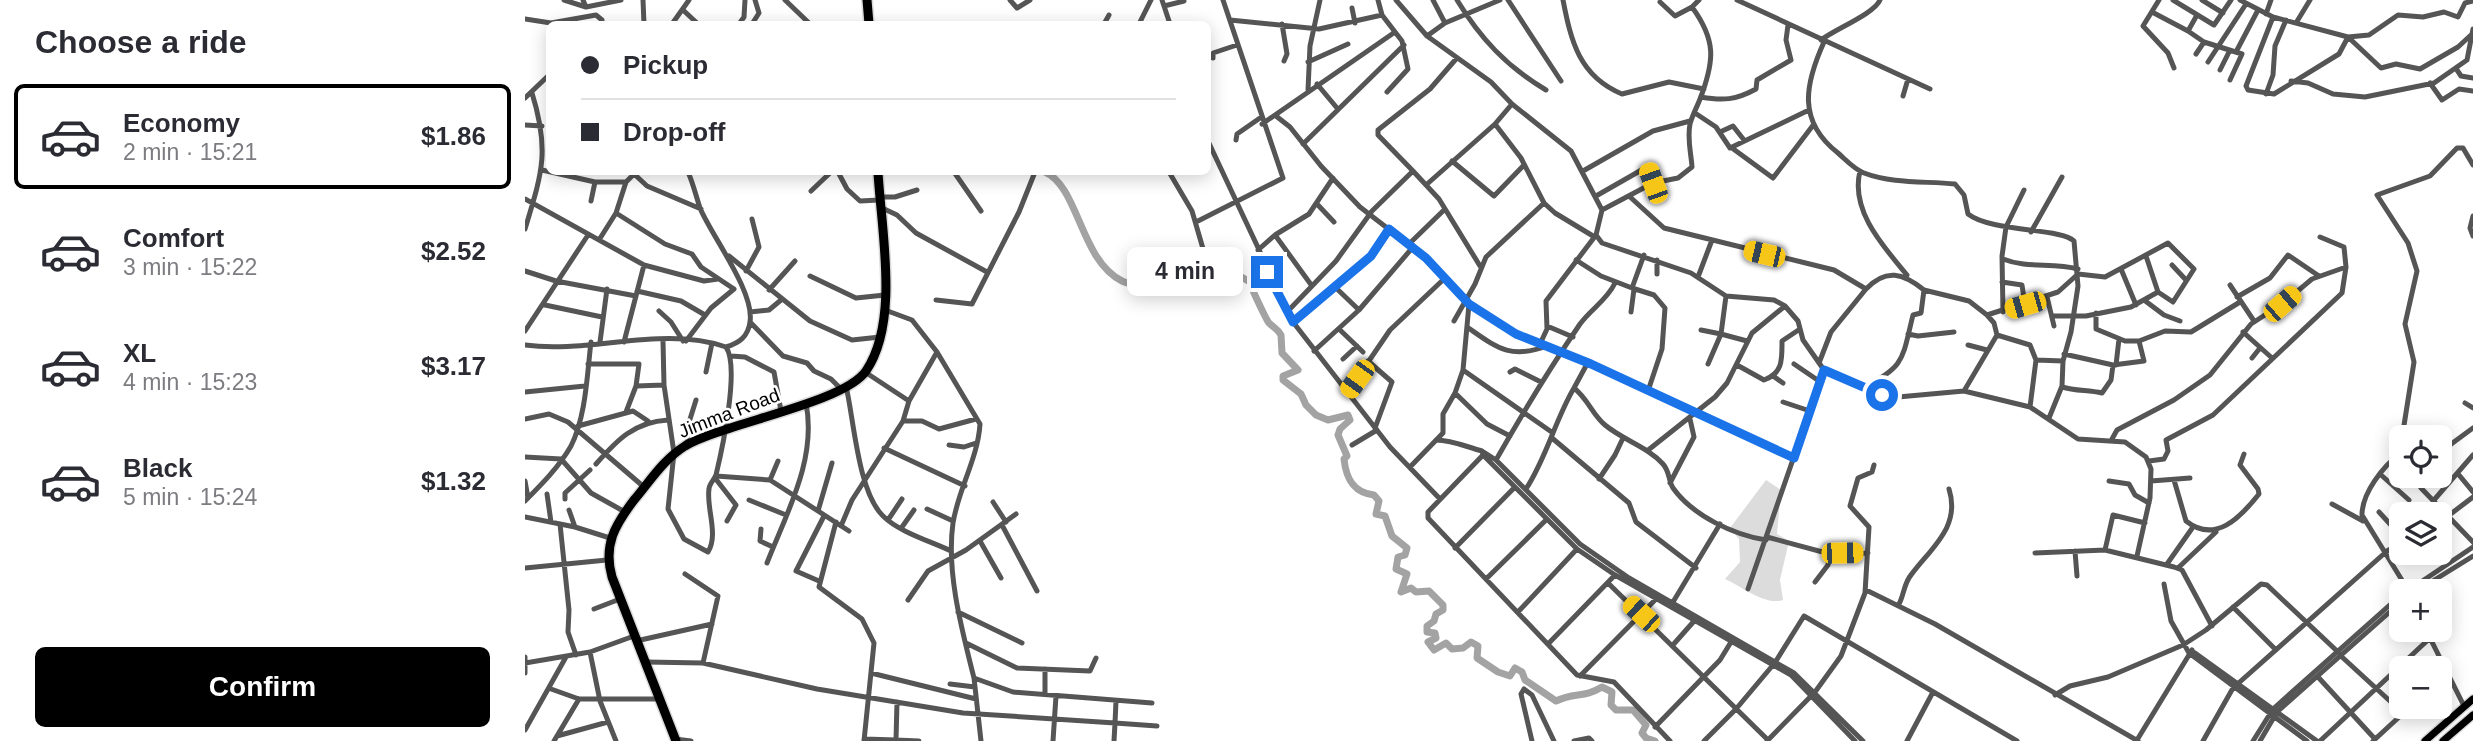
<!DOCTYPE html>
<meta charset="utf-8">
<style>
:root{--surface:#fff;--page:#f2f2f3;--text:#2b2b33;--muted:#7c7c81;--line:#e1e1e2;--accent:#000}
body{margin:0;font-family:Arial,sans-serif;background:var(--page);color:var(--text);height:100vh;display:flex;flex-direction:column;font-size:26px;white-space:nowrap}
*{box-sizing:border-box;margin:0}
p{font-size:23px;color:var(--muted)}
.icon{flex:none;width:38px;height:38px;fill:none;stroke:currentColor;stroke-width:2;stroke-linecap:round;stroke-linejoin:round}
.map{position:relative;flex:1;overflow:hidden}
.details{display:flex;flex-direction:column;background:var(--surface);width:525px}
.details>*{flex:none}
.hud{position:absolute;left:21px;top:21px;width:665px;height:154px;border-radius:10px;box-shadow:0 4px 18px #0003;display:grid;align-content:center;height:154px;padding:0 35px;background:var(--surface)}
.fabs{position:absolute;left:1864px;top:425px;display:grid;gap:14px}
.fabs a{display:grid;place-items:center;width:63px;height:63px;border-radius:10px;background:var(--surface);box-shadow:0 4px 18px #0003;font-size:35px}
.end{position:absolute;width:32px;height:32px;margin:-16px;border:9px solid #1a73e8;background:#fff;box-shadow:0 0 0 4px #fff}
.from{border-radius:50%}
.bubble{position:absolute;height:49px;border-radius:10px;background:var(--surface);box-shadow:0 4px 18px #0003;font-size:23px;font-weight:600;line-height:49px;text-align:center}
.car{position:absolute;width:21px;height:42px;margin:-21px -10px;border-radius:9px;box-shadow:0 0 5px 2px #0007;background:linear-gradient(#f5c518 24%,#345 0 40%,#f5c518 0 76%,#345 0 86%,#f5c518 0)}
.hud b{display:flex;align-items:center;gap:24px;height:66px;font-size:26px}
.hud b+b{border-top:2px solid var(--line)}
.hud i{width:18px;height:18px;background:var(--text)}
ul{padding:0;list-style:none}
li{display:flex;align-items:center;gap:21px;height:105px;margin:0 14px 10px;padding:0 21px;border:4px solid transparent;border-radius:10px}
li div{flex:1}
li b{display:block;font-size:26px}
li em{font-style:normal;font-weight:600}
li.active{border-color:var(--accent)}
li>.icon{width:63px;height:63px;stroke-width:1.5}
h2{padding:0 35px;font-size:32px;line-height:84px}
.cta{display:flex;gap:14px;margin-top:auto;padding:14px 35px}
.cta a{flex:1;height:80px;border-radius:10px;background:var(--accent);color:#fff;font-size:28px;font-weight:600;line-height:80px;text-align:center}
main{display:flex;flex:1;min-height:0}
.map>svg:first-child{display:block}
.green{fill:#dcdcdc}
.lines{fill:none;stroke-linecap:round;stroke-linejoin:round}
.river{stroke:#a3a3a3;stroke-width:7}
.major-casing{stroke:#dbdbdb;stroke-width:10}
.highway-casing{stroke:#dbdbdb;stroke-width:12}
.minor{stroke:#555;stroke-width:5}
.major{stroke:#000;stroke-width:7}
.highway{stroke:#000;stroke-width:9}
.route{stroke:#1a73e8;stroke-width:9}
.labels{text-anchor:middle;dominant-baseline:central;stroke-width:5;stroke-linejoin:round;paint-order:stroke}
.street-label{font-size:19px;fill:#000;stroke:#fff}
</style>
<main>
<section class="details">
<h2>Choose a ride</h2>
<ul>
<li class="active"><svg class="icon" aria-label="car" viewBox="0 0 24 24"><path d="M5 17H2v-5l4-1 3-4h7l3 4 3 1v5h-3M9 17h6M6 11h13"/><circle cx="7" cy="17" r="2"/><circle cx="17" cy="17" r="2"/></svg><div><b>Economy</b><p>2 min · 15:21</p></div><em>$1.86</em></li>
<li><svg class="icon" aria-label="car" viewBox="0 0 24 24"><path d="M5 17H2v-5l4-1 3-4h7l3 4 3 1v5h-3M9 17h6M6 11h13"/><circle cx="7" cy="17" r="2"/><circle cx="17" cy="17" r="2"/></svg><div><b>Comfort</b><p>3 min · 15:22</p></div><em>$2.52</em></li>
<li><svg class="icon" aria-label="car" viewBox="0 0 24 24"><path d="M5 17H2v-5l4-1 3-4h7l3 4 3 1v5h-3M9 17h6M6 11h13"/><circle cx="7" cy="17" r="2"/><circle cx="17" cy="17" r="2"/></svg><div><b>XL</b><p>4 min · 15:23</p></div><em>$3.17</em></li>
<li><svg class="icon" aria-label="car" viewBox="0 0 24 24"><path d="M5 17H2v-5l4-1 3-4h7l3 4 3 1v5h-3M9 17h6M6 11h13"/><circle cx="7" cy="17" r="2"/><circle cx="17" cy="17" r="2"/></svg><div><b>Black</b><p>5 min · 15:24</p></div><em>$1.32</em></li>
</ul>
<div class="cta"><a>Confirm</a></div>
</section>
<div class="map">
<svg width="1948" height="741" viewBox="0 0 1948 741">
<rect width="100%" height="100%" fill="#fff"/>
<path class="green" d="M1241 480 1256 490 1252 534 1264 541 1255 580 1258 600C1240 606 1216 586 1200 579L1215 562 1214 539 1205 528Z"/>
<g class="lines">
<path class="river" d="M520 172C554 187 555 260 597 281 609 287 631 286 645 288 668 290 693 289 713 275L725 282C725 286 742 321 744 323 749 328 753 329 756 335L757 353 773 370 758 376V380L776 394 781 405 791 415 803 420 823 415 825 420 815 429 813 435 822 456 819 459C821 478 828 493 849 495L854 501 851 514 860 516 867 536 882 548 880 555 873 557 871 569 882 574 876 592 886 588 891 592 904 591 918 605V610L911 614 909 621 902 626V632L910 633 911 638 903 642 909 650 921 643 927 649 938 648 946 642 953 646 952 658 973 672 985 676 990 668 997 672 1000 680 1031 701C1050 692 1059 698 1077 687L1087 692 1086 705 1091 710H1108L1121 725 1117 733 1121 738 1130 741"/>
<g class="major-casing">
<path id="major" d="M1900 741 1948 699
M1918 741 1948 715"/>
</g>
<g class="highway-casing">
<path id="highway" d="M342 0 344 24
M151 741 87 577C78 545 90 525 109 500 125 481 139 459 160 446 200 423 319 403 341 371 375 321 356 229 353 172"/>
</g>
<path class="minor" d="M39 0 61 7
M58 0 61 7 96 0
M118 0 119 24
M260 0 285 24
M485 0 492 8 505 0
M637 0 645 24
M853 0 857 15 877 41 883 69 862 92
M871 0 902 36 966 82 987 104 1046 151 1077 210 1071 235 1021 301 1022 329 1015 344
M908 0 920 23
M932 0C955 38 982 67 1021 90
M983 0 1036 81
M1038 0C1046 41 1054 76 1097 94L1144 82 1179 89
M1212 0 1405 89
M1634 0 1618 26 1643 53 1649 68
M1648 0 1689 25 1706 0
M1677 0 1698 13
M1715 0 1748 17 1823 37 1856 68 1871 64 1895 69 1933 47 1946 35
M1135 2 1150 16 1167 7
M639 6 659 1
M827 8 830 23
M158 10 173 24
M1627 12 1663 31 1672 15
M1741 14 1746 0
M1748 17 1721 86 1723 90 1749 94 1814 54 1823 37
M0 19 26 23 71 15 77 20 76 24
M705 20 794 29 857 15
M1771 23 1785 0
M147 24 164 0
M214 24 219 17 220 0
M227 24 234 13 230 0
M532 24H534
M579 24 584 15
M614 24 626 0
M757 24 762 54 759 61
M1663 31 1679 42 1717 54 1705 80
M902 36 920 23 975 0
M1823 37 1844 35 1873 15 1898 17 1919 12 1933 17 1940 3 1948 1
M1296 40C1310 29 1349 14 1355 0
M1299 42C1280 84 1272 121 1313 153 1321 160 1329 169 1339 173 1368 184 1400 181 1430 184L1439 195 1443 214C1466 232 1536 228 1549 241L1553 286 1546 332 1538 361 1511 360 1505 345 1472 335
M1711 52 1733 10
M1671 54 1679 42
M688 58V53L712 45
M783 62 823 44
M1683 62 1721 4
M1695 70 1705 50
M1932 70 1936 76 1948 78
M1766 81 1783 83 1808 94 1840 97 1909 83 1942 60 1948 29
M1905 83 1917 100 1934 89 1948 91
M792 84 812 108
M783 90 785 46 795 0
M1741 94 1748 75 1750 46 1761 20
M1378 96 1383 79
M1176 97C1198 101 1211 100 1231 89L1232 80 1266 60 1261 40 1263 25
M0 98 24 75
M1170 113 1191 127 1205 148 1284 110
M751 116 765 127 796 166 835 207 901 258 944 304 962 317 991 334 1066 364 1269 458
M737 124 870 32
M970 124 996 158 1019 203 1030 213 1068 236
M0 125 17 126
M1195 132 1208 126 1219 140
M682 139 768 322 865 447 915 499
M711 140 712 134 735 118
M778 144 879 45
M1207 148 1248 178 1289 124
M927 161 969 196 999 165
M17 170 70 182H101
M888 171 914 199 955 266
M1058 171 1128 131 1165 121
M1335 171C1325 211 1359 247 1382 275
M107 172 122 186 176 209
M163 172C168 183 171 196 175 208 186 235 230 292 225 322 223 337 214 343 201 347
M313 172 322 189 335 201 354 200
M429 172 456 211
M644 172 667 211 681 259
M901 185 970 124 987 104
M286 191 306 172
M1071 196 1120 168 1128 183
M1104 196 1139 228 1309 270 1341 289 1306 332 1294 363
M354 197H370L392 190
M0 199 119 265 179 281 193 279
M66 201 70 182
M792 204 809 222
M355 207 372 215 391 233 462 272
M1077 210 1128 183 1153 178 1167 167C1166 152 1162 140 1165 124 1167 116 1172 107 1175 99 1190 60 1191 40 1167 7L1174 0
M91 213 140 244 167 254 176 267 209 289
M1948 216 1945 228 1948 236
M671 222 758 178 698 0
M0 229C17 173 25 151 7 93
M1506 232 1537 177
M750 235 787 286 762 312
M1071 235 1077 243 1166 273 1201 296 1249 300 1260 306 1273 321 1278 340 1299 370 1223 589
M74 240 91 213 101 182 109 174
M884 244 920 209
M733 250 750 235 784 214 808 178
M204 256 285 321 327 340 355 337
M1478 259C1503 269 1527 262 1553 269
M1051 260 1076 276 1107 288 1119 255
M1647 265 1661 280
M1596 269 1611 305
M0 271 31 281 111 296
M221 271 234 247 227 219
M1132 274V260
M1553 274 1580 277 1643 243 1669 269 1648 302 1633 292 1621 256
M285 276 331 298 360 295
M1173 277 1187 240
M1477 282 1497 285 1500 305
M1705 285 1729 321
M787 286 811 261 847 211 888 171 853 135V130L905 89 931 59
M809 286 846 256 864 229
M1107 288 1129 295 1140 308 1137 349 1123 391
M244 290 270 261
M1399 290 1444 301 1462 315 1533 292 1553 274
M112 291 156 301 180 315
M1201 296 1196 334 1222 341
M1522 297 1529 326
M1712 297 1745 278 1763 255 1794 276
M411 300 447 304 494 212 510 172
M1619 300 1639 315 1655 321
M944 304 938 370 1028 433
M20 305 77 317
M360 310 387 320 412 352 455 424C453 458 433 490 428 523 421 572 437 630 449 678L488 692 627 703
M134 311 146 322 158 341
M225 312 244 310 256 300
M1106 312 1109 289
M1478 312 1477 256 1481 227 1499 190
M1527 316H1561L1606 307 1633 292
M929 321 950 284 961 257 1019 203
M225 322 258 356 282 363 289 371 306 379 315 388
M768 322 809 286 834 310
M1022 326 1048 337
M942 327C971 347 985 360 1022 346
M814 329 838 352
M1176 330 1196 334 1183 364
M0 331 63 235
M1718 332 1747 358
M1383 334 1393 336 1429 332
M161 341 186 308 209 289
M1614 341 1640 331 1666 332 1715 302
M75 342 82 289
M99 342 119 265
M0 345C65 354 137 325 201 347 215 367 197 450 191 475 189 480 184 484 184 489 181 508 194 534 183 552L159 539 143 509 149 453 139 385 138 341
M1443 345 1462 350
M789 351 834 310 888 247
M1539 354 1588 365 1619 361 1614 341H1600L1571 329V313
M206 356 220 357 249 372 256 411
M1727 358 1735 348
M818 359 832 346
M843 361 867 382 850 428
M63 364H114L111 386 101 412
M1062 364 1049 388C1063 399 1067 414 1080 425 1098 440 1123 447 1138 464 1145 472 1143 480 1148 488 1168 516 1209 535 1241 540
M1269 364 1294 381
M1212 365 1239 380C1258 373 1257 360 1257 341L1275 329
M1591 365 1594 339
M938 370 930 393 962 424 985 436
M1299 370 1338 388C1381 366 1377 359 1388 315L1396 313 1399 290C1378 273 1361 268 1341 289
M181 372 187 343
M340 372 384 401
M985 372 990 369 1016 382
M1248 376 1258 383
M111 386 139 385
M321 386C329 420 333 492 358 516 374 532 405 541 426 551
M1537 387C1550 391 1563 390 1577 393L1586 380 1588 365
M1338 388 1373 397 1439 391 1505 407 1553 439 1600 442 1621 457 1626 469 1625 498 1612 556
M1439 391 1472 335 1469 323 1462 315
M0 392 60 386
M822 393 865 330 920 278
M1258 402 1285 411
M1940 403 1948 408
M1505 407 1511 360
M1524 418 1537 386 1538 361
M0 419 24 414 43 422 119 487
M378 421H397L414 429 451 419
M53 426 108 411 123 421
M1027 438 1104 503 1111 522 1171 568
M1877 438 1889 362 1880 324 1892 271 1883 243 1852 195 1905 176 1932 148H1938L1948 165
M1587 439 1592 430 1649 400 1685 375 1726 324 1757 304 1787 279 1821 267
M911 440C927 440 942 447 957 451
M163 445 161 432 171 400
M424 445 439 447 451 443
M827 445 852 430
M359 448 440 486
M1122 451 1190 397 1202 383 1227 333 1260 306
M1876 453C1858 466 1837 493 1837 515L1883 590
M1914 453 1948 428
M958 455 1052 549 1090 575 1266 675 1330 741
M0 457 36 459 66 493 100 512
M971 460C997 414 1025 368 1055 324 1066 309 1082 300 1090 283
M1624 461 1639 459 1643 451 1641 440 1688 415 1817 293 1821 267 1819 247 1795 237
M71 464C92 440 109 422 143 420
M885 467 918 433V414L930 393
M1855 474 1884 500
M1934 475 1948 492
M191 476 245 480 324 531
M1889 476 1896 488 1948 542
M190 478 211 505 202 521
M1074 479 1090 455 1098 438
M245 480 253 461
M1649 480 1661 521C1690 544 1715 518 1734 494L1733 489 1715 465 1719 454
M0 481 3 498
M1584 481 1604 484 1610 495 1624 503
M1626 481 1665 478
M1145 483 1169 437 1165 419
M1001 489C1022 457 1030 420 1049 388
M22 494 26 522
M40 499V493L65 470
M224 500 261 515
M1909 500 1948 455
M0 501C16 485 34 467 46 446 61 416 62 375 66 342
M468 502 481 522
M1807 504 1838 521
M402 509 428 521
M44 510 50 527
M293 511 307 463
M1854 512 1876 536
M1923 516 1948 497
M0 517 50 527 85 538
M363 520 377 499
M311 522 294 587 337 619 349 643 339 741
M35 524 44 610 43 632 51 655
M477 525 512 591
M316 526 327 500 378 421 384 401 412 352
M377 527 389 510
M236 529 235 541 248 547
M1242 537 1305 554 1343 553
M455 541 476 578
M930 548 989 488
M1580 550 1588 515 1620 523
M1550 551 1552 576
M1510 553 1580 550 1649 567 1657 570 1687 626
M1880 553 1887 561
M1914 553 1925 562
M242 563C262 512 292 459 281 403
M1642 564 1668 527
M0 568 82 560
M1653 568 1691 532
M160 574 193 596 178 663
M961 579 1022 519
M294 581 271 571 299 516
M1290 582 1303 565 1305 554
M1083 583 1243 740
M1639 584 1646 621 1664 653 1782 741
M1341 590 1410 624 1613 741
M1881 592 1948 547
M1890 592 1948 556
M383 600 403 571 441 550 491 514
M1148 602 1195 524
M1374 604C1379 595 1379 583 1386 575 1406 548 1436 527 1424 489
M1708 607 1751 650
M69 609 95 599
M433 612 497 643
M993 612 1052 549
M1905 638 1939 706
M111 641 187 624
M441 643 492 668 565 671 571 658
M1023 644 1090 575
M1147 646 1170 620
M65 652 75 701 91 741
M1670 653 1792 741
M0 657V673
M1817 657 1878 713
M1251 661 1279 616 1492 741
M121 662 178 663 292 689 438 713 590 723 589 741
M0 663 65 652 109 636
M346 673 451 699
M1055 676 1131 599
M1793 677 1850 739
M449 678 456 741
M425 684 450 687
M26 689 54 699H135
M520 694V669
M1530 695 1545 686 1583 677 1658 645 1681 630 1736 584 1742 585 1813 652
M591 701 590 723 632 726
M1130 727 1195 660 1206 642
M0 730 41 657
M32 736 83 722
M150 739 166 741
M339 739 371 740 372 702
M371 740 394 741
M1612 740 1667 650
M29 741 54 699
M528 741 531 696
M1007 741 996 694 999 689 1007 695 1029 741
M1049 741 1064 738 1067 741
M1145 741 1089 682 1052 675 903 518V512L958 455 957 451 971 460 1055 544 1104 578 1269 673 1338 741
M1179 741 1211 709 1248 665
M1242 741 1290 692 1316 656 1340 593 1344 527 1325 506 1333 478 1347 472 1349 465
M1382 741 1408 692
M1678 741 1708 688 1862 551 1876 543
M1728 741 1748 709 1876 595
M1735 741 1752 712 1876 602
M1795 741 1905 638 1901 630
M1848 741 1885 707"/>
<use href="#major" class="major"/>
<use href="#highway" class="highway"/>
</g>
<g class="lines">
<path class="route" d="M742 272 768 322 846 256 864 229 901 258 944 304 991 334 1066 364 1269 458 1299 370 1357 395"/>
</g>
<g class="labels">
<g class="street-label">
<text transform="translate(204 413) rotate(-21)">Jimma Road</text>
</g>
</g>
</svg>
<div class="fabs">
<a><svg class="icon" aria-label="locate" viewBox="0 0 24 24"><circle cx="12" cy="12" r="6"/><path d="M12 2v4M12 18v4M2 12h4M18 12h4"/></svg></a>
<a><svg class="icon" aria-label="layers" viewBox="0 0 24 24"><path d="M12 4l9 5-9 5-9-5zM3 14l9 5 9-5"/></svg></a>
<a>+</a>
<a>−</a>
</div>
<i class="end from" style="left:1357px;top:395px"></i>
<i class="end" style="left:742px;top:272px"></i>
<div class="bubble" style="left:602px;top:247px;width:116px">4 min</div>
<i class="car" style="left:1128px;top:183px;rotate:340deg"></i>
<i class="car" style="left:1239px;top:254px;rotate:283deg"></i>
<i class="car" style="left:1757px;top:304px;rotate:49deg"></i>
<i class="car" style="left:1500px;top:305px;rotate:254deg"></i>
<i class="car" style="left:832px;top:379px;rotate:216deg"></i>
<i class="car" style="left:1317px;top:553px;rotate:89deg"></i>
<i class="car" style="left:1116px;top:614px;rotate:313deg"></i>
<div class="hud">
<b><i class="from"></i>Pickup</b>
<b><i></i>Drop-off</b>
</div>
</div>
</main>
